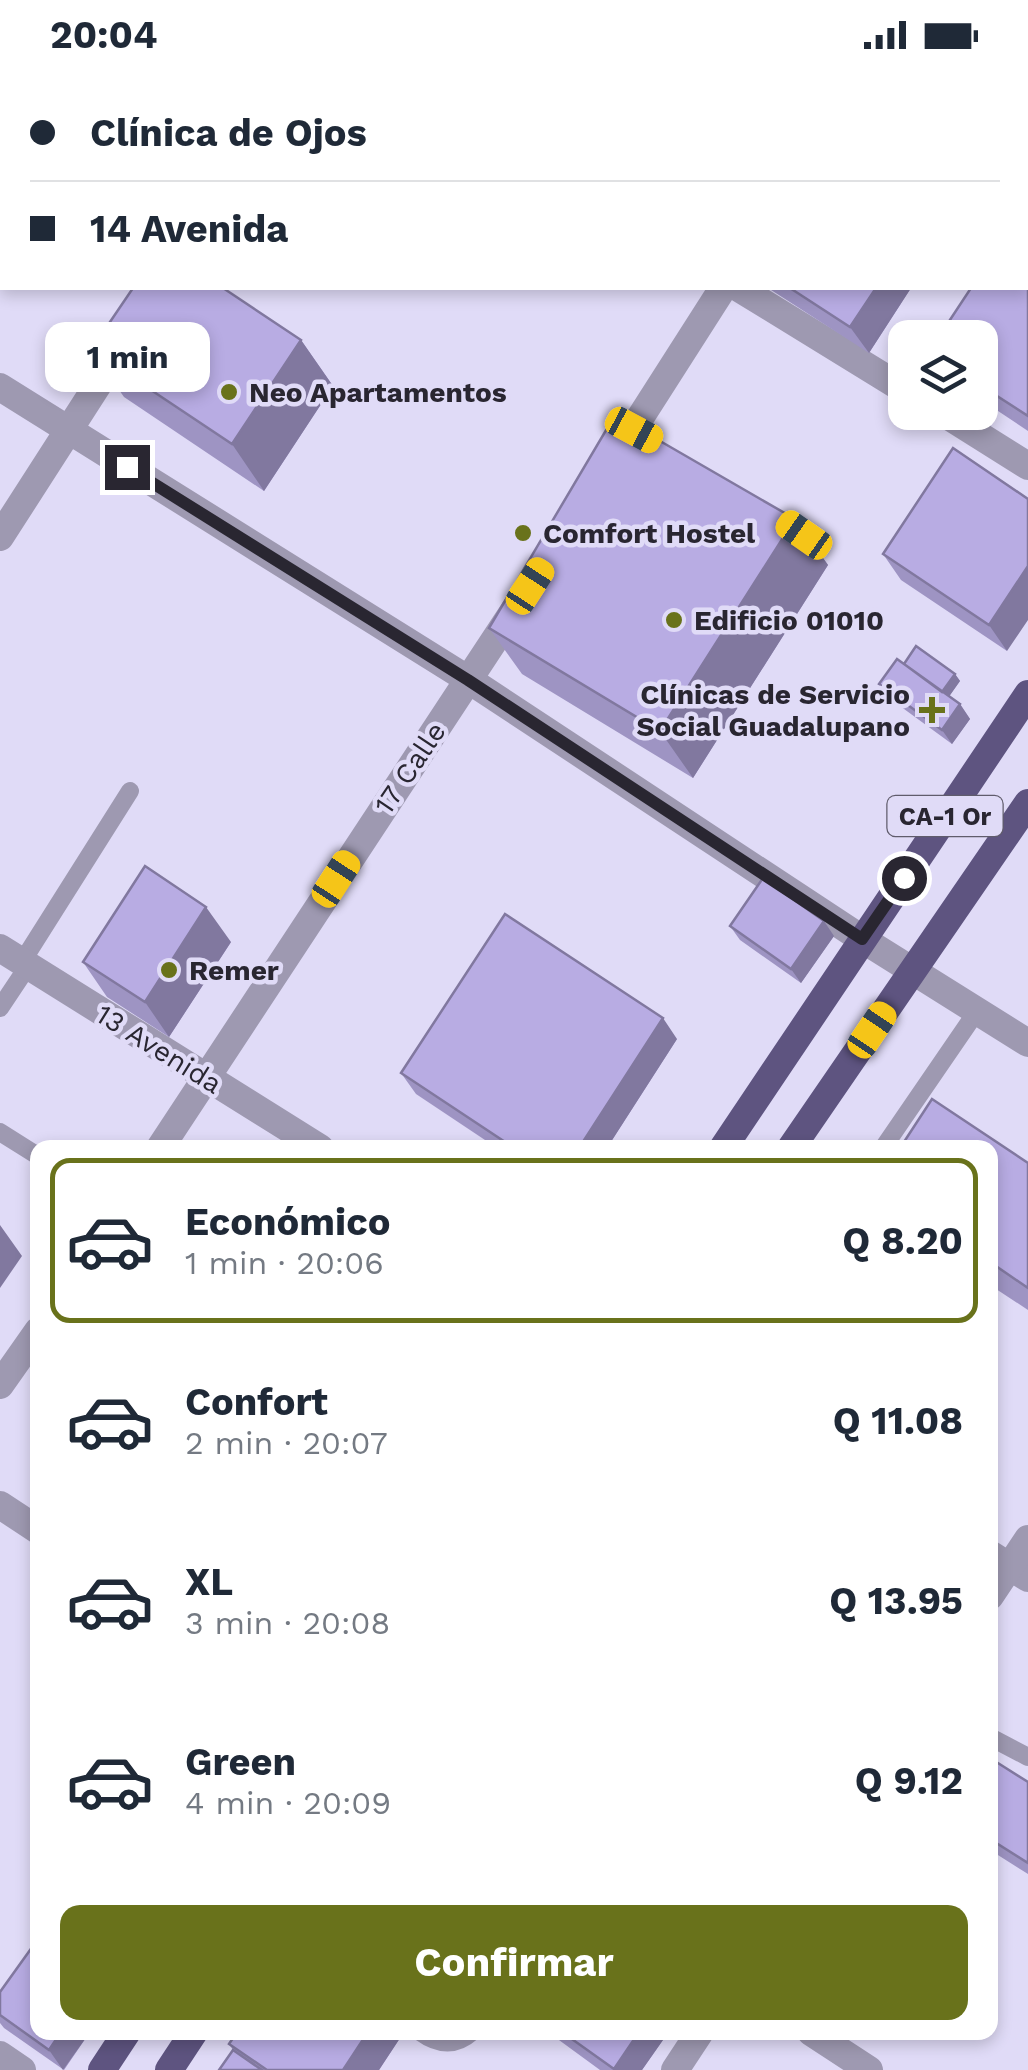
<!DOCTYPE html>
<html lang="es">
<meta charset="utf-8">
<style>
:root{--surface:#fff;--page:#f2f2f3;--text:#1f2937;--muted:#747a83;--line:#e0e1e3;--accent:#69721b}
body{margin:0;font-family:"Work Sans",sans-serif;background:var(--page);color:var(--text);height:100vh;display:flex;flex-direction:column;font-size:38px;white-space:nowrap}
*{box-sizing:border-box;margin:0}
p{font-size:32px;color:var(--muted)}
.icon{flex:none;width:55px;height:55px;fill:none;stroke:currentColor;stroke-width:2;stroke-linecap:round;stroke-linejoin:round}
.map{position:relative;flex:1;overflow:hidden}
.details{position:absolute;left:30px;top:1070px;width:968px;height:900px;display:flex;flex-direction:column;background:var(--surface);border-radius:20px;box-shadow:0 5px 15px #0003}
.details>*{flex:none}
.top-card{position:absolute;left:0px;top:0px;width:1030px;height:220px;box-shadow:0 5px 15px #0003;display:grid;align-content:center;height:220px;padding:0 30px;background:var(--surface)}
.tools{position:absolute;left:888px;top:250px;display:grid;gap:20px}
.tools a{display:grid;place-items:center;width:110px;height:110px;border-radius:20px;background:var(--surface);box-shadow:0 5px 15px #0003;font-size:50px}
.end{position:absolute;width:45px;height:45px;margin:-22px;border:12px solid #292631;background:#fff;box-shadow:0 0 0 5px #fff}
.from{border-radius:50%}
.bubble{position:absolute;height:70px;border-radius:20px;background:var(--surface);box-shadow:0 5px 15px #0003;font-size:32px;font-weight:700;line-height:70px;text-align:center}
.car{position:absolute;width:30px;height:60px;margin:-30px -15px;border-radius:12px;box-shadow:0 0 8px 2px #0007;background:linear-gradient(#f5c518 24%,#345 0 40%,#f5c518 0 76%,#345 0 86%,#f5c518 0)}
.top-card b{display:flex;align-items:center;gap:35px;height:95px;font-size:38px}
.top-card b+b{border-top:2px solid var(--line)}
.top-card i{width:25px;height:25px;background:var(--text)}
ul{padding:18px 0 0;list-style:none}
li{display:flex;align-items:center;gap:30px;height:165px;margin:0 20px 15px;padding:0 10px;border:5px solid transparent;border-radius:20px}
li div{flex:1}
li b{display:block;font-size:38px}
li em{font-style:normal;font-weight:700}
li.on{border-color:var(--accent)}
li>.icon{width:90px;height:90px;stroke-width:1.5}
.button{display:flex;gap:20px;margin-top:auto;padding:20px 30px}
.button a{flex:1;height:115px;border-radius:20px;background:var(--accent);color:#fff;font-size:40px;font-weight:700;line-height:115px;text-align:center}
.status{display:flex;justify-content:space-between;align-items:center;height:70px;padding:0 50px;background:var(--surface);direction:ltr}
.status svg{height:28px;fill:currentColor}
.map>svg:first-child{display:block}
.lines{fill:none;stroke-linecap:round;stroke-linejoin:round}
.service{stroke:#9e99b1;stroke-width:18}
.minor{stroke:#9e99b1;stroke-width:28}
.tertiary{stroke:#9e99b1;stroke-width:28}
.trunk{stroke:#5e5480;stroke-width:28}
.wall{fill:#9e94c3}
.shaded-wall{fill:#81789f}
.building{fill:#b8ace3;stroke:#81789f;stroke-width:2.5}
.route{stroke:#292631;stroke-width:12}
.poi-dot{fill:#69721b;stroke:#e0dbf7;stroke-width:4}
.labels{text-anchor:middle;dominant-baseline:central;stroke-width:9;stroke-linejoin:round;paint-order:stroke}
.shield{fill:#e0dbf7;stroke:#605c6c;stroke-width:2.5}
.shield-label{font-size:25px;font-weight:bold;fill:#292631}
.poi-label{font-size:28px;font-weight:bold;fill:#292631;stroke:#e0dbf7;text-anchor:start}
.street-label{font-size:28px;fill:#292631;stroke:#e0dbf7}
</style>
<div class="status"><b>20:04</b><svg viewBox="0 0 49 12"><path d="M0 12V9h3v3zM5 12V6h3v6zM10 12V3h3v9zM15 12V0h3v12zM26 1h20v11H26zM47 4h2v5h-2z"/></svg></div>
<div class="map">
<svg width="1028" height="2000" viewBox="0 0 1028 2000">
<rect width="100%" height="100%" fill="#e0dbf7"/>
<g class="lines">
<path class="service" d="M884 0 888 2
M22 892 130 721
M0 938 28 896
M0 1062 38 1086
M883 1078 977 941
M990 1667 1028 1687
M420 1962C438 1975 455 1977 472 1962"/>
<path class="minor" d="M394 0 398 2
M298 2 300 0
M861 2 863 0
M739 218 905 320
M0 317 469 610 862 869
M942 342 1028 396
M615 387 723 218
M0 467 160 218
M0 878 320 1078
M160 1078 517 536
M0 1315 38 1261
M990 1484 1028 1508"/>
<path class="tertiary" d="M862 869 1028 973
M0 1435 38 1460
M990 1526 1028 1469
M811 1962 869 2000
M0 1985 22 2000
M675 2000 700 1962"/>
<path class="trunk" d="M723 1078 1028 624
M791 1078 1028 733
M102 2000 127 1962
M169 2000 194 1962"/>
</g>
<path class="wall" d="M1028 129V361L980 329V268Z
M768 218H911L869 283Z
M301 270 333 316 264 421 124 327 91 280Z
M953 378 1007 581 901 510 883 484Z
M795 449 828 495 693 708 522 604 489 558Z
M904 594 955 604 960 611 949 626 960 634 970 649 952 674 889 628 879 614Z
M730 856 834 866 801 913 740 870Z
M231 872 169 967 107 927 83 892Z
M677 969 607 1078H497L416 1024 401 1003Z
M990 1078 1028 1093V1240L990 1215Z
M990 1688 1028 1712V1804L990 1780Z
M0 1922 90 1962 64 2000 4 1958 0 1953Z
M404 1962 379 2000H219L233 1980 229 1974Z
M548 1962H659L663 1970 642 2000H600Z"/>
<path class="shaded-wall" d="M876 218H911L869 283 850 257Z
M301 270 333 316 264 421 232 374Z
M795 449 828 495 693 708 660 661Z
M1028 496V550L1007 581 989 555Z
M955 604 960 611 946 631 940 624Z
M960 634 970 649 952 674 942 660Z
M206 837 231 872 169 967 145 932Z
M824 851 834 866 801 913 791 899Z
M663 948 677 969 607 1078H579Z
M0 1155 22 1186 0 1218Z
M61 1962H90L63 2000 49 1980Z
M368 1962H404L379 2000H343Z
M639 1962H659L663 1970 642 2000H614Z"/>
<path class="building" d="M1028 129V346L980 315V268H938L971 218H1028Z
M133 218H223L301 270 232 374 91 280Z
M790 218H876L850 257Z
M615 345 795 449 660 661 489 558Z
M953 378 1028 429V496L989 555 883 484Z
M916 576 955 604 942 622 904 594Z
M897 589 960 634 942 660 879 614Z
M145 796 206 837 145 932 83 892Z
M763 808 824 851 791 899 730 856Z
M505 844 663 948 579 1078H514L401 1003Z
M932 1029 1028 1093V1218L990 1192V1078H900Z
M990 1688 1028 1712V1793L990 1769Z
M38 1869V1962H61L49 1980 0 1945V1922Z
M237 1962H368L343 2000H267L229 1974Z
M562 1962H639L614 1999Z
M233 1980 262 2000H219Z"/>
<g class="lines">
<path class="route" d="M127 397 468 610 862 869 904 808"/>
</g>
<g class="poi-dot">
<circle cx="229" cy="322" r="10"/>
<circle cx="523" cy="463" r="10"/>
<circle cx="674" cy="550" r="10"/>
<path d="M927 625h10v10h10v10h-10v10h-10v-10h-10v-10h10z"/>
<circle cx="169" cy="900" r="10"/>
</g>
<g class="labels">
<rect class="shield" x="887.5" y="726" width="115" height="40" rx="8"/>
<g class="shield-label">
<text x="945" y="746">CA-1 Or</text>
</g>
<g class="poi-label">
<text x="249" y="322">Neo Apartamentos</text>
<text x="543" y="463">Comfort Hostel</text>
<text x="694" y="550">Edificio 01010</text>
<text x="910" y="624" text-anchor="end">Clínicas de Servicio<tspan x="910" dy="32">Social Guadalupano</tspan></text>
<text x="189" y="900">Remer</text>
</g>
<g class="street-label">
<text transform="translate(410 698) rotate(-56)">17 Calle</text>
<text transform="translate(159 979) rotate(32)">13 Avenida</text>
</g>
</g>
</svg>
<div class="tools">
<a><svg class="icon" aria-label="layers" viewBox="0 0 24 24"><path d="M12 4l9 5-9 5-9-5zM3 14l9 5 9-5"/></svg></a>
</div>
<i class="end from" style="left:904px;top:808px"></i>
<i class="end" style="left:127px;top:397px"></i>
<div class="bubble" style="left:45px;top:252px;width:165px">1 min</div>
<i class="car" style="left:634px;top:360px;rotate:118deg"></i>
<i class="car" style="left:804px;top:465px;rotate:305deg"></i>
<i class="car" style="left:530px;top:516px;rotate:33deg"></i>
<i class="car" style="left:336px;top:809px;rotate:33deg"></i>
<i class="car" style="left:872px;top:960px;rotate:34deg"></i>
<div class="top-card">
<b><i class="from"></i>Clínica de Ojos</b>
<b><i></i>14 Avenida</b>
</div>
<section class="details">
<ul>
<li class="on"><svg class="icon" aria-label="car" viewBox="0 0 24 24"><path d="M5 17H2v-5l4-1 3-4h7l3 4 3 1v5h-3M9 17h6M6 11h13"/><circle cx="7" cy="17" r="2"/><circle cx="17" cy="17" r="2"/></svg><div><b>Económico</b><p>1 min · 20:06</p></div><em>Q 8.20</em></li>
<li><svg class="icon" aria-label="car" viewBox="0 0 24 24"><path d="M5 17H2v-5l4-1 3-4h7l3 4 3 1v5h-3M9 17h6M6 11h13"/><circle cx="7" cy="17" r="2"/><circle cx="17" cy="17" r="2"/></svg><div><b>Confort</b><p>2 min · 20:07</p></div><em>Q 11.08</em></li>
<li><svg class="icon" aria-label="car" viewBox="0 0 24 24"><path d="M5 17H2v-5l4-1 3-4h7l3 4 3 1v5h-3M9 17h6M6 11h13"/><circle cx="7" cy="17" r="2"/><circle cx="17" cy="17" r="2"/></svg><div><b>XL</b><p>3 min · 20:08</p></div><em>Q 13.95</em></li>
<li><svg class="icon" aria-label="car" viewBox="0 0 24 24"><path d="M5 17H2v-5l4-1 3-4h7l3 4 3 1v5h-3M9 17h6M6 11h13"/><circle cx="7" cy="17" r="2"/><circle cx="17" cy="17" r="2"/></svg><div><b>Green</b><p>4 min · 20:09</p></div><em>Q 9.12</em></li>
</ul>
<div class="button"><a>Confirmar</a></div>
</section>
</div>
